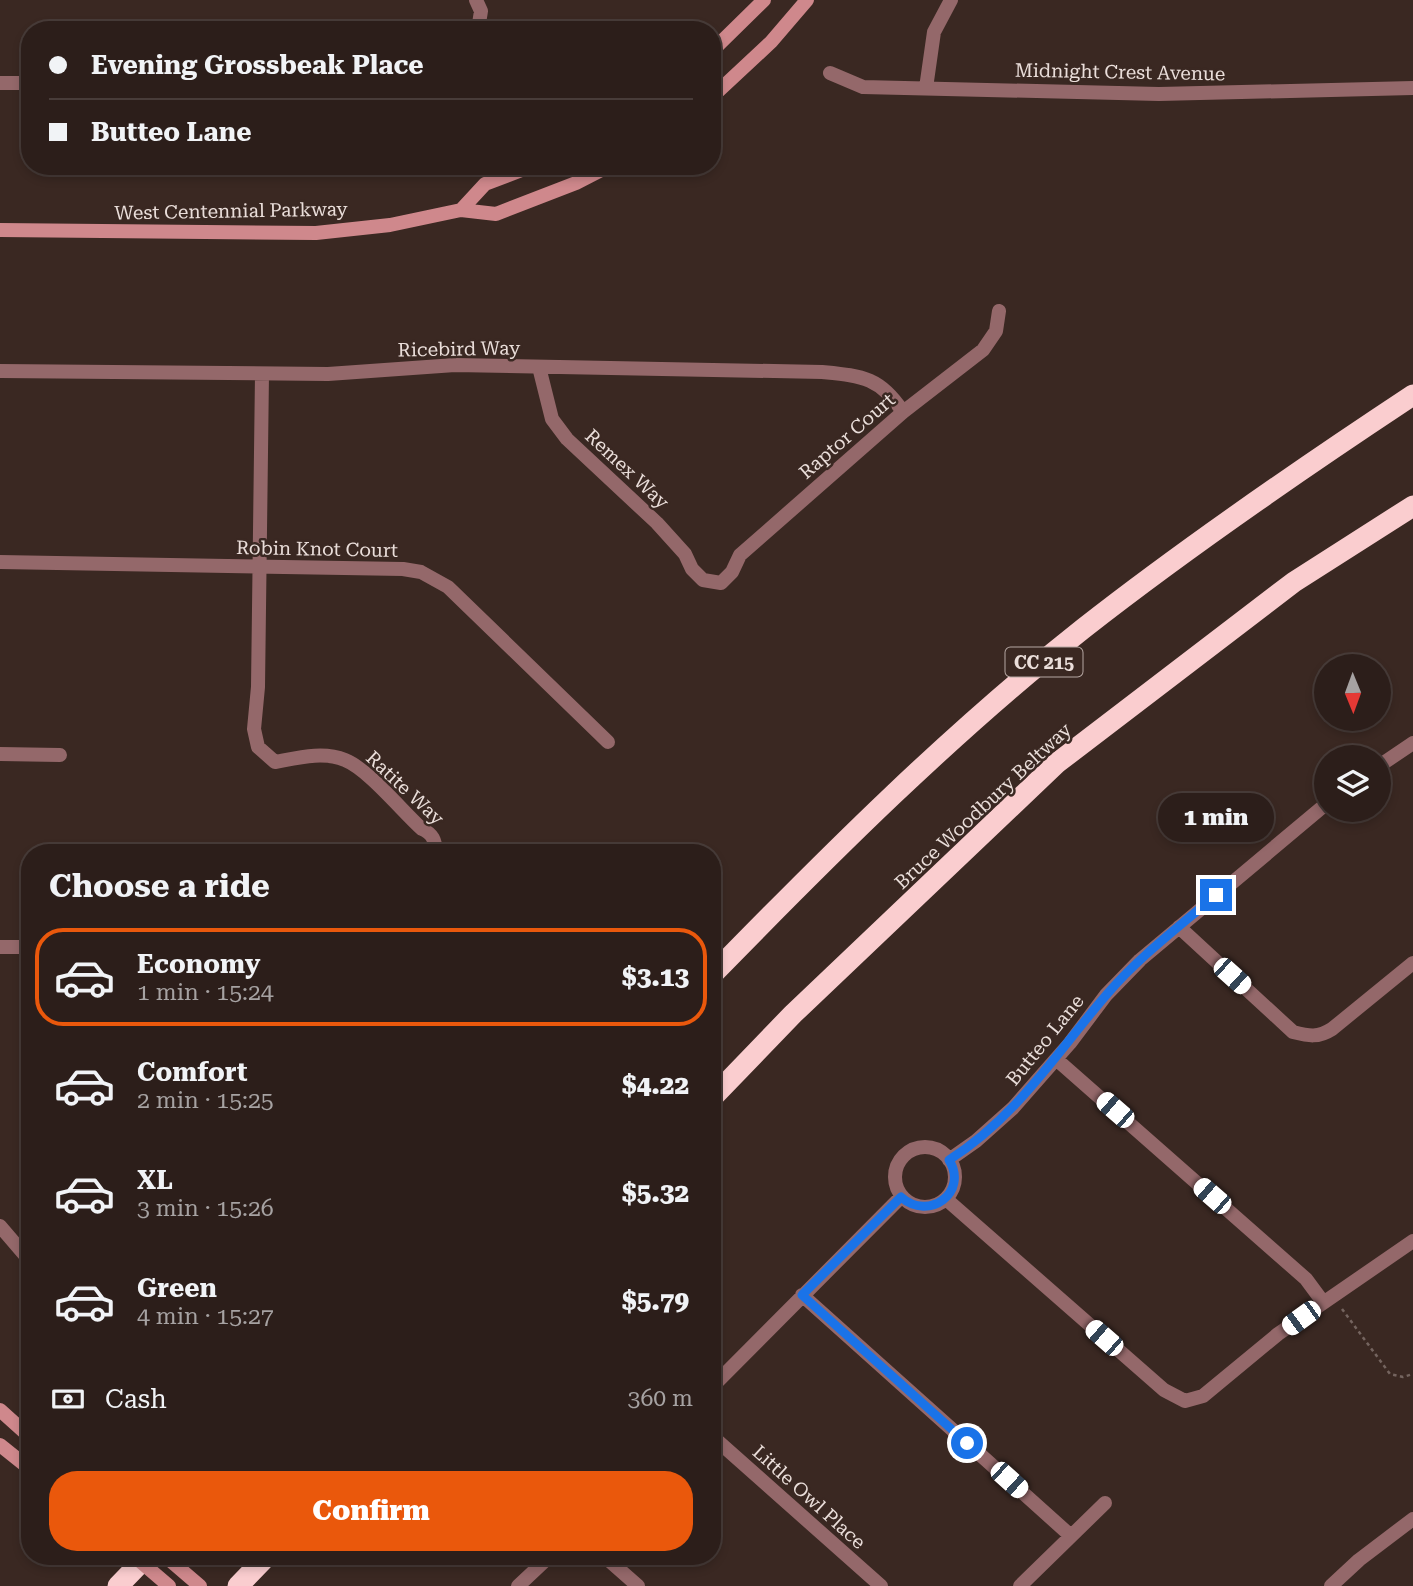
<!DOCTYPE html>
<meta charset="utf-8">
<style>
:root{--surface:#2c1e1a;--page:#342723;--text:#f1f3f6;--muted:#a6a2a2;--line:#483c39;--accent:#ea580c}
body{margin:0;font-family:"Roboto Serif",serif;background:var(--page);color:var(--text);height:100vh;display:flex;flex-direction:column;font-size:26px;white-space:nowrap}
*{box-sizing:border-box;margin:0}
p{font-size:23px;color:var(--muted)}
.icon{flex:none;width:38px;height:38px;fill:none;stroke:currentColor;stroke-width:2;stroke-linecap:round;stroke-linejoin:round}
.map{position:relative;flex:1;overflow:hidden}
.panel{position:absolute;left:21px;top:844px;width:700px;height:721px;display:flex;flex-direction:column;background:var(--surface);border-radius:28px;box-shadow:0 4px 10px #0003,0 0 0 2px var(--line)}
.panel>*{flex:none}
.top-card{position:absolute;left:21px;top:21px;width:700px;height:154px;border-radius:28px;box-shadow:0 4px 10px #0003,0 0 0 2px var(--line);display:grid;align-content:center;height:154px;padding:0 28px;background:var(--surface)}
.needle{width:46px;rotate:179deg}
.controls{position:absolute;left:1314px;top:654px;display:grid;gap:14px}
.controls a{display:grid;place-items:center;width:77px;height:77px;border-radius:50%;background:var(--surface);box-shadow:0 4px 10px #0003,0 0 0 2px var(--line);font-size:35px}
.end{position:absolute;width:32px;height:32px;margin:-16px;border:9px solid #1a73e8;background:#fff;box-shadow:0 0 0 4px #fff}
.from{border-radius:50%}
.bubble{position:absolute;height:49px;border-radius:24px;background:var(--surface);box-shadow:0 4px 10px #0003,0 0 0 2px var(--line);font-size:23px;font-weight:800;line-height:49px;text-align:center}
.car{position:absolute;width:21px;height:42px;margin:-21px -10px;border-radius:9px;box-shadow:0 0 5px 2px #0007;background:linear-gradient(#fff 24%,#345 0 40%,#fff 0 76%,#345 0 86%,#fff 0)}
.top-card b{display:flex;align-items:center;gap:24px;height:66px;font-size:26px}
.top-card b+b{border-top:2px solid var(--line)}
.top-card i{width:18px;height:18px;background:var(--text)}
ul{padding:0;list-style:none}
li{display:flex;align-items:center;gap:21px;height:98px;margin:0 14px 10px;padding:0 14px;border:4px solid transparent;border-radius:28px}
li div{flex:1}
li b{display:block;font-size:26px}
li em{font-style:normal;font-weight:800}
li.active{border-color:var(--accent)}
li>.icon{width:63px;height:63px;stroke-width:1.5}
h2{padding:0 28px;font-size:32px;line-height:84px}
.pay{display:flex;align-items:center;gap:18px;height:77px;padding:0 28px;font-size:26px}
.pay p{margin-inline-start:auto}
.button{display:flex;gap:14px;margin-top:auto;padding:14px 28px}
.button a{flex:1;height:80px;border-radius:28px;background:var(--accent);color:#fff;font-size:28px;font-weight:800;line-height:80px;text-align:center}
.map>svg:first-child{display:block}
.lines{fill:none;stroke-linecap:round;stroke-linejoin:round}
.path{stroke:#74645f;stroke-width:2.5;stroke-dasharray:3.5 3.5;stroke-linecap:butt}
.street{stroke:#94686a;stroke-width:14}
.secondary{stroke:#cf888c;stroke-width:14}
.highway{stroke:#facdcf;stroke-width:21}
.secondary-bridge{stroke:#cf888c;stroke-width:14}
.route{stroke:#1a73e8;stroke-width:9}
.labels{text-anchor:middle;dominant-baseline:central;stroke-width:5;stroke-linejoin:round;paint-order:stroke}
.shield{fill:#3a2822;stroke:#b5a7a3;stroke-width:2}
.shield-label{font-size:18px;font-weight:bold;fill:#eadeda}
.street-label{font-size:19px;fill:#eadeda;stroke:#3a2822}
</style>
<div class="map">
<svg width="1413" height="1586" viewBox="0 0 1413 1586">
<rect width="100%" height="100%" fill="#3a2822"/>
<g class="lines">
<path class="path" d="M1342 1309 1390 1374 1403 1377 1413 1374"/>
<path class="street" d="M476 0 481 11 478 30
M830 73 863 87 1159 94 1413 88
M0 83H30
M926 88 934 32 951 0
M539 367 552 419 567 439 657 523 685 554 692 569 703 580 721 583 732 572 740 555 903 412 983 350 996 331 999 311
M0 371 328 374 455 365 822 372C862 376 880 377 903 412
M262 374 258 687 254 729 258 747 275 762C297 758 323 751 345 760 368 769 402 811 422 829 433 834 435 840 436 852
M0 562 403 569 421 572 448 587 608 742
M0 754 60 755
M1379 766 1413 743
M1179 927 1293 1032C1309 1036 1318 1038 1332 1029L1413 963
M0 947H30
M1056 1059 1306 1279 1323 1302
M895 1177a30 30 0 1 1 60 0a30 30 0 1 1-60 0Z
M949 1160 976 1141 1013 1108 1070 1043 1106 995 1140 960 1326 804
M946 1199 1164 1390 1185 1401 1203 1396 1278 1334 1413 1241
M0 1226 30 1261
M802 1295 1071 1536
M712 1387 901 1197
M712 1436 881 1586
M604 1556 638 1586
M518 1586 550 1556
M1020 1586 1105 1503
M1331 1586 1359 1560 1413 1519"/>
<path class="secondary" d="M712 51 764 0
M712 97 771 42 807 0
M461 210 485 184 532 166
M0 230 316 233 390 225 461 210 496 214 576 183 609 166
M0 1410 30 1437
M0 1445 30 1469
M165 1556 200 1586"/>
<path class="highway" d="M712 975C830 854 951 733 1084 628 1190 545 1301 469 1413 395
M712 1098 793 1014 1057 763 1294 582 1413 506
M118 1586 147 1556
M238 1586 267 1556"/>
<path class="secondary-bridge" d="M134 1556 169 1586"/>
</g>
<g class="lines">
<path class="route" d="M967 1443 802 1295 901 1197C929 1222 969 1192 949 1160 1018 1116 1056 1053 1108 993 1140 956 1179 927 1216 895"/>
</g>
<g class="labels">
<rect class="shield" x="1005.5" y="647.5" width="77" height="29" rx="5"/>
<g class="shield-label">
<text x="1044" y="662">CC 215</text>
</g>
<g class="street-label">
<text transform="translate(1120 72) rotate(1)">Midnight Crest Avenue</text>
<text transform="translate(231 211) rotate(-1)">West Centennial Parkway</text>
<text transform="translate(459 349) rotate(-1)">Ricebird Way</text>
<text transform="translate(847 436) rotate(-41)">Raptor Court</text>
<text transform="translate(627 469) rotate(43)">Remex Way</text>
<text transform="translate(317 549) rotate(1)">Robin Knot Court</text>
<text transform="translate(405 788) rotate(43)">Ratite Way</text>
<text transform="translate(983 806) rotate(-43)">Bruce Woodbury Beltway</text>
<text transform="translate(1045 1040) rotate(-51)">Butteo Lane</text>
<text transform="translate(809 1497) rotate(42)">Little Owl Place</text>
</g>
</g>
</svg>
<div class="controls">
<a><svg class="needle" viewBox="-14 -14 28 28"><path d="M0-13l5 13h-10z" fill="#e53935"/><path d="M0 13l5-13h-10z" fill="#a6a2a2"/></svg></a>
<a><svg class="icon" aria-label="layers" viewBox="0 0 24 24"><path d="M12 4l9 5-9 5-9-5zM3 14l9 5 9-5"/></svg></a>
</div>
<i class="end from" style="left:967px;top:1443px"></i>
<i class="end" style="left:1216px;top:895px"></i>
<div class="bubble" style="left:1158px;top:793px;width:116px">1 min</div>
<i class="car" style="left:1232px;top:976px;rotate:132deg"></i>
<i class="car" style="left:1115px;top:1110px;rotate:311deg"></i>
<i class="car" style="left:1212px;top:1196px;rotate:311deg"></i>
<i class="car" style="left:1301px;top:1318px;rotate:234deg"></i>
<i class="car" style="left:1104px;top:1338px;rotate:311deg"></i>
<i class="car" style="left:1009px;top:1480px;rotate:132deg"></i>
<div class="top-card">
<b><i class="from"></i>Evening Grossbeak Place</b>
<b><i></i>Butteo Lane</b>
</div>
<section class="panel">
<h2>Choose a ride</h2>
<ul>
<li class="active"><svg class="icon" aria-label="car" viewBox="0 0 24 24"><path d="M5 17H2v-5l4-1 3-4h7l3 4 3 1v5h-3M9 17h6M6 11h13"/><circle cx="7" cy="17" r="2"/><circle cx="17" cy="17" r="2"/></svg><div><b>Economy</b><p>1 min · 15:24</p></div><em>$3.13</em></li>
<li><svg class="icon" aria-label="car" viewBox="0 0 24 24"><path d="M5 17H2v-5l4-1 3-4h7l3 4 3 1v5h-3M9 17h6M6 11h13"/><circle cx="7" cy="17" r="2"/><circle cx="17" cy="17" r="2"/></svg><div><b>Comfort</b><p>2 min · 15:25</p></div><em>$4.22</em></li>
<li><svg class="icon" aria-label="car" viewBox="0 0 24 24"><path d="M5 17H2v-5l4-1 3-4h7l3 4 3 1v5h-3M9 17h6M6 11h13"/><circle cx="7" cy="17" r="2"/><circle cx="17" cy="17" r="2"/></svg><div><b>XL</b><p>3 min · 15:26</p></div><em>$5.32</em></li>
<li><svg class="icon" aria-label="car" viewBox="0 0 24 24"><path d="M5 17H2v-5l4-1 3-4h7l3 4 3 1v5h-3M9 17h6M6 11h13"/><circle cx="7" cy="17" r="2"/><circle cx="17" cy="17" r="2"/></svg><div><b>Green</b><p>4 min · 15:27</p></div><em>$5.79</em></li>
</ul>
<div class="pay"><svg class="icon" aria-label="cash" viewBox="0 0 24 24"><path d="M3 7h18v10H3z"/><circle cx="12" cy="12" r="2"/></svg>Cash<p>360 m</p></div>
<div class="button"><a>Confirm</a></div>
</section>
</div>
